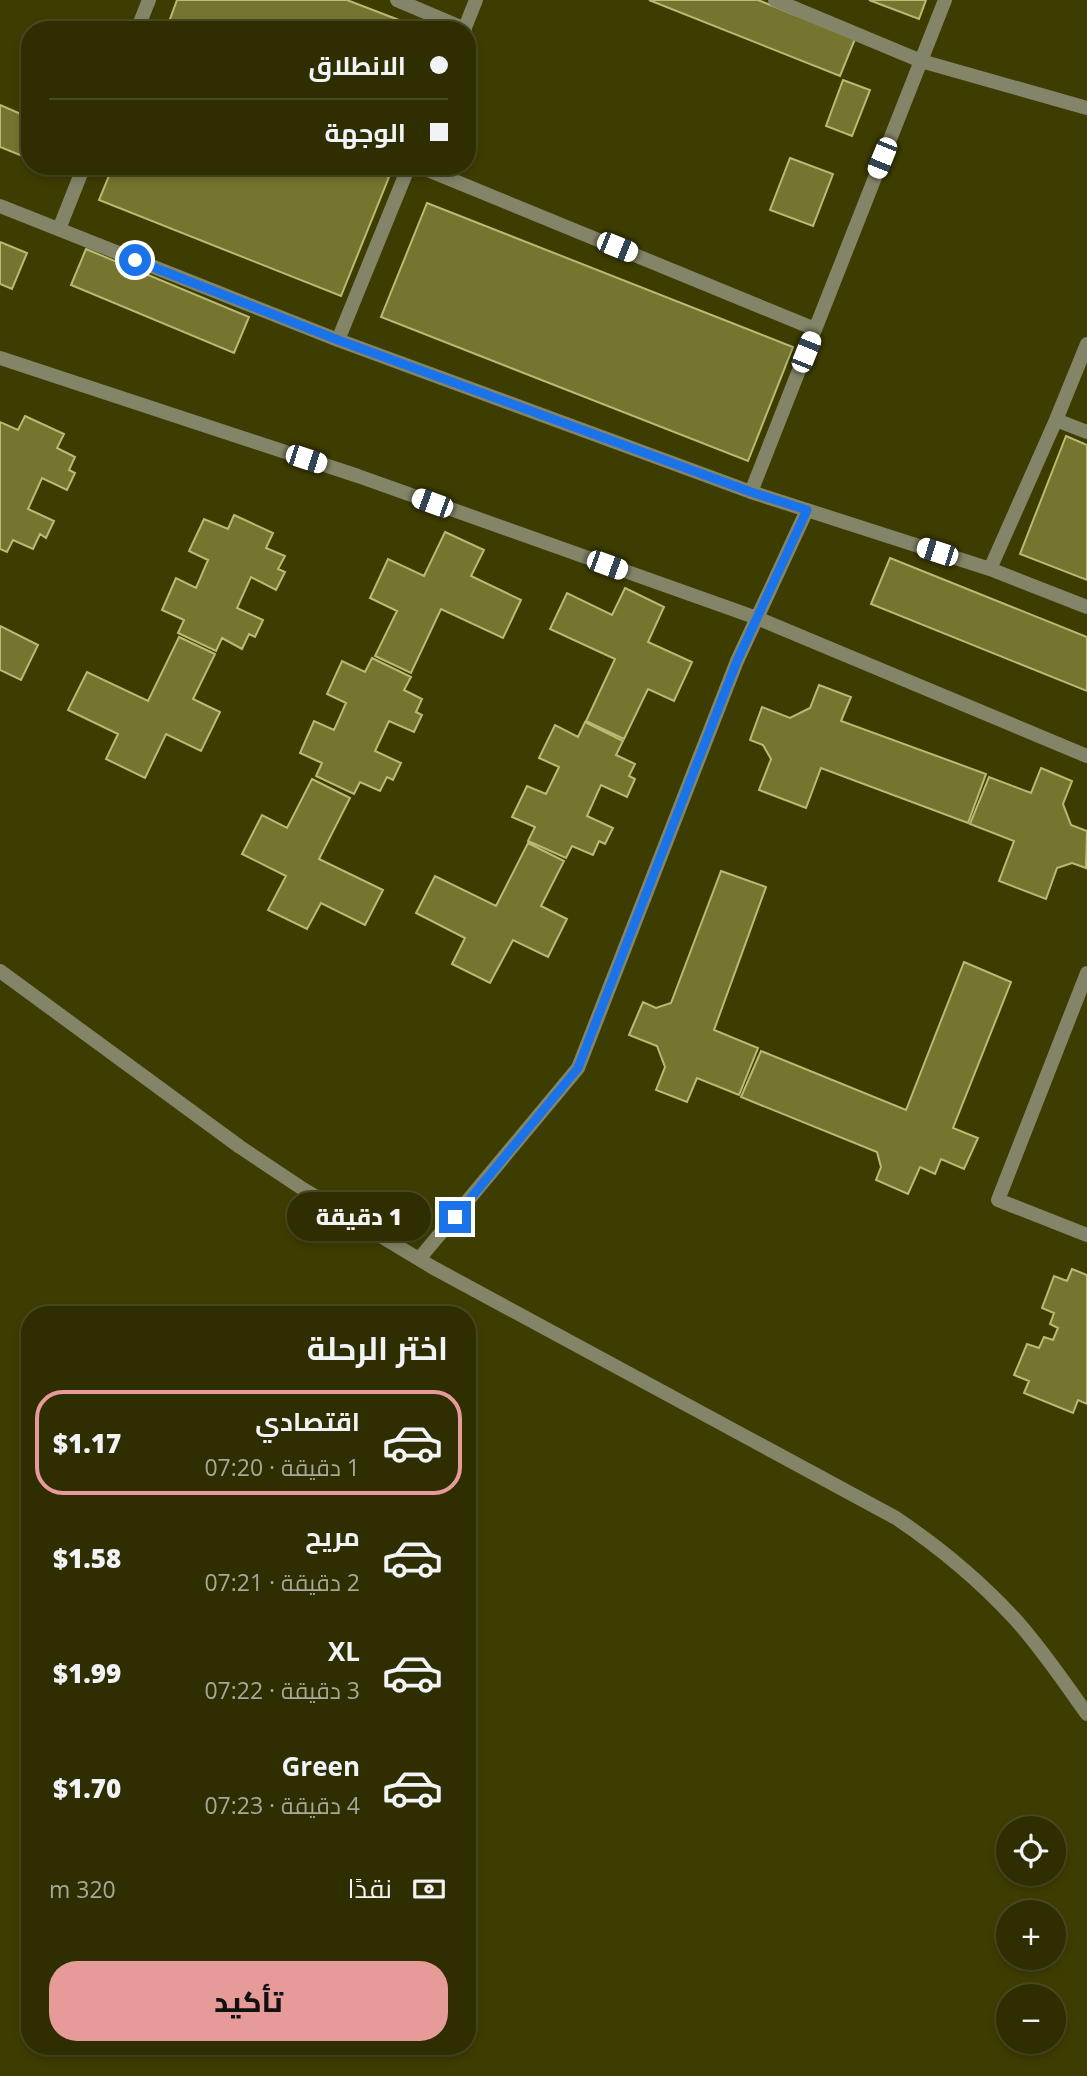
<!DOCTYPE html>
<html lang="ar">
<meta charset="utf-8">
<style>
:root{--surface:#2e2e01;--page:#3a3a10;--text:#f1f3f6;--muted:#a7a899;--line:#494a23;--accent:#e69b98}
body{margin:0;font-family:"Open Sans",Cairo,sans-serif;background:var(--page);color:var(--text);direction:rtl;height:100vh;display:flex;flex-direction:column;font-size:26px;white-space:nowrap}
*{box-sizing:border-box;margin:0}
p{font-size:23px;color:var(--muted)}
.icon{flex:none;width:38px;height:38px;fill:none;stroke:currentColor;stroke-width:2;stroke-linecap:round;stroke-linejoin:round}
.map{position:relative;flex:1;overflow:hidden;direction:ltr}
.details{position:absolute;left:21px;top:1306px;width:455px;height:749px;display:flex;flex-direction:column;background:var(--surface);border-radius:28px;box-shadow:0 4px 10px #0003,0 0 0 2px var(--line);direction:rtl}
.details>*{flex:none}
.hud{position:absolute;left:21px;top:21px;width:455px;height:154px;border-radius:28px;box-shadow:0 4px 10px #0003,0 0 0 2px var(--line);direction:rtl;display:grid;align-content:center;height:154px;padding:0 28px;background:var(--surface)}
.buttons{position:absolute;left:996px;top:1816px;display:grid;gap:14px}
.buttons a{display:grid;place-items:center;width:70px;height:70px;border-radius:50%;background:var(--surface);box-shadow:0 4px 10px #0003,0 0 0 2px var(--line);font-size:35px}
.end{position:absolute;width:32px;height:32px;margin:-16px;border:9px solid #1a73e8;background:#fff;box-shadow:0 0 0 4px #fff}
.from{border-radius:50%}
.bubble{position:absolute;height:49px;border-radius:24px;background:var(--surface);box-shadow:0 4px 10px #0003,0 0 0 2px var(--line);font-size:23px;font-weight:800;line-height:49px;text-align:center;direction:rtl}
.car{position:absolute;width:21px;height:42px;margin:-21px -10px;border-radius:9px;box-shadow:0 0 5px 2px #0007;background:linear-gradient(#fff 24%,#345 0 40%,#fff 0 76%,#345 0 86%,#fff 0)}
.hud b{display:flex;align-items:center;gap:24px;height:66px;font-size:26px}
.hud b+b{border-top:2px solid var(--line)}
.hud i{width:18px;height:18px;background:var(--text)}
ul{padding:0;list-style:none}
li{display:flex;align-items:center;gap:21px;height:105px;margin:0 14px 10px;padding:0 14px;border:4px solid transparent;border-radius:28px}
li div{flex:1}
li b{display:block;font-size:26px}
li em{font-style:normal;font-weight:800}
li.active{border-color:var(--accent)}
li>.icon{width:63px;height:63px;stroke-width:1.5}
h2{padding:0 28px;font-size:32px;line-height:84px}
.pay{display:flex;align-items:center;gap:18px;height:77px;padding:0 28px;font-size:26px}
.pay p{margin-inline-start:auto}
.action{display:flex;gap:14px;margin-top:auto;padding:14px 28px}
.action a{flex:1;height:80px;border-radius:28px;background:var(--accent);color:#111;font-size:28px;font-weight:800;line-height:80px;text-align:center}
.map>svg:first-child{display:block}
.building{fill:#757530;stroke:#babb73;stroke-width:2}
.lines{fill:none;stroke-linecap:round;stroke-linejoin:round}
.street{stroke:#848568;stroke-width:14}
.route{stroke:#1a73e8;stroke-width:9}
</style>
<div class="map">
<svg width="1087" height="2076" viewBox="0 0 1087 2076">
<rect width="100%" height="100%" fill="#3e3d01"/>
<path class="building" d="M177 0H347L425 30H166Z
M649 0H758L855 39 840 76Z
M869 0H926L919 19Z
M843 80 870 90 852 136 826 126Z
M0 105 30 118V159L0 147Z
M790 158 833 174 813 226 770 210Z
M113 166H362L389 177 341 296 99 200Z
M427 203 793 347 748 461 381 317Z
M0 242 27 253 12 289 0 284Z
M86 249 249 317 234 353 71 285Z
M25 416 64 434 57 448 75 457 69 470 75 473 67 490 42 478 28 509 54 521 46 538 40 534 33 549 13 540 7 552 0 549V422L18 430Z
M1066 436 1087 445V580L1020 554Z
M234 515 273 533 266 548 285 556 278 569 285 572 276 590 251 577 237 608 263 620 255 637 249 634 242 649 222 638 216 651 178 633 184 620 162 610 176 578 196 588 208 560 189 551 204 519 228 529Z
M445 532 484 550 471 576 521 600 503 638 441 609 411 673 375 656 397 611 370 598 388 559 424 576Z
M890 558 1087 637V691L871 604Z
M625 588 664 607 648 642 692 662 674 701 648 689 624 739 586 721 615 659 550 629 567 593 612 615Z
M0 626 38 645 21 680 0 670Z
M179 637 215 654 193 699 220 712 201 751 166 734 145 778 106 759 118 734 68 710 87 672 148 701Z
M372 658 411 677 404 690 422 699 416 712 422 715 414 732 389 721 375 751 401 763 393 780 387 777 380 791 360 782 354 794 316 776 322 763 300 753 314 721 334 730 346 703 327 694 342 661 365 672Z
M819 685 851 697 841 721 986 774 968 823 821 768 806 808 759 790 771 759 763 745 750 740 762 707 790 718 810 708Z
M585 722 623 741 616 755 635 764 629 776 635 779 627 797 601 785 587 816 613 828 605 844 599 841 593 855 572 846 566 858 528 841 535 827 512 817 527 786 546 794 559 767 539 758 555 725 578 737Z
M1041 768 1072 781 1063 804 1071 825 1087 831 1086 868 1072 863 1057 868 1046 899 999 881 1014 841 970 824 989 777 1031 793Z
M312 779 350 798 319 859 383 890 365 925 321 903 307 929 268 910 286 876 242 854 262 815 287 828Z
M528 843 564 861 541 906 567 919 548 957 513 940 490 983 452 964 465 938 416 913 435 876 496 906Z
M721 871 766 887 714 1030 758 1048 739 1095 697 1078 687 1102 656 1090 665 1067 657 1046 629 1035 643 1002 656 1008 671 1003Z
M964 962 1011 982 953 1128 978 1138 964 1169 941 1159 935 1174 920 1167 908 1194 876 1180 881 1167 877 1152 741 1097 761 1051 906 1110Z
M1072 1269 1087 1275V1404L1078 1400 1073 1413 1024 1393 1029 1381 1014 1375 1027 1344 1039 1348 1044 1337 1053 1340 1058 1328 1050 1324 1054 1313 1042 1308 1054 1276 1067 1281Z"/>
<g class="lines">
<path class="street" d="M397 0 465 29
M775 0 921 61 1087 108
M137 30 149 0
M464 30 476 0
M418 166 815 329
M0 206 338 340 751 492 990 569 1056 420 1087 344
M59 229 84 166
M338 340 409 166
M0 358 358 476 757 618 1087 756
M1056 420 1087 432
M751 492 945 0
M990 569 1087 607
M0 971 240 1147 303 1189 432 1267 896 1518C939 1547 979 1580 1015 1619 1042 1649 1064 1682 1087 1714
M1087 973 998 1200 1087 1235
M419 1259 578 1068 737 661 807 510"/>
</g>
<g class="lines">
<path class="route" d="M135 260 338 340 751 492 807 510 737 661 578 1068 455 1217"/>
</g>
</svg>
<div class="buttons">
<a><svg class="icon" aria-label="locate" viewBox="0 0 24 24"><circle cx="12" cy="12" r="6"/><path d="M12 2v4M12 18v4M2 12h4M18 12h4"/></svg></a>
<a>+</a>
<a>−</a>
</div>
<i class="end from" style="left:135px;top:260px"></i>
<i class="end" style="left:455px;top:1217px"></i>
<div class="bubble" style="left:287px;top:1192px;width:144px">1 دقيقة</div>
<i class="car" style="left:882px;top:158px;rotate:202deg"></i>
<i class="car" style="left:617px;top:247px;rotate:112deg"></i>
<i class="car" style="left:806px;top:352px;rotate:22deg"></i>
<i class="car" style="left:306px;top:459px;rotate:108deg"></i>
<i class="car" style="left:432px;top:503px;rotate:290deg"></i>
<i class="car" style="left:937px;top:552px;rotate:288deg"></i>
<i class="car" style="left:607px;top:565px;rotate:110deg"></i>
<div class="hud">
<b><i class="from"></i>الانطلاق</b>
<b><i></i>الوجهة</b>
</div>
<section class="details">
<h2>اختر الرحلة</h2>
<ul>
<li class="active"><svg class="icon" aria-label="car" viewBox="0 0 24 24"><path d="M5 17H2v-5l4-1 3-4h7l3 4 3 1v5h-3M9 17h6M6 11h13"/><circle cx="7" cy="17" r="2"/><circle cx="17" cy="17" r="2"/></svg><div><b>اقتصادي</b><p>1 دقيقة · 07:20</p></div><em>$1.17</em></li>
<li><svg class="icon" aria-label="car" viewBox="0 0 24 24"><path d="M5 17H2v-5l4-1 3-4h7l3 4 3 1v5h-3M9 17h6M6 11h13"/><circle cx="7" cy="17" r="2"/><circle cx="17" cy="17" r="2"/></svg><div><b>مريح</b><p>2 دقيقة · 07:21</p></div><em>$1.58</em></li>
<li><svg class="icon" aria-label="car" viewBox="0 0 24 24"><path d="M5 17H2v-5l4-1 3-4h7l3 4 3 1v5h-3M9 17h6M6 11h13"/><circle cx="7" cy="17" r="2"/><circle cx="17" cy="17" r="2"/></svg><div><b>XL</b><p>3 دقيقة · 07:22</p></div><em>$1.99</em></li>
<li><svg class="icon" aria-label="car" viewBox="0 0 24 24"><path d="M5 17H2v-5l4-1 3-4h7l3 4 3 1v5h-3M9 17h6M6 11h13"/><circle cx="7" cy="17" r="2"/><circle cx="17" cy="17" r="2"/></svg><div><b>Green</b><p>4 دقيقة · 07:23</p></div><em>$1.70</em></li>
</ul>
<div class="pay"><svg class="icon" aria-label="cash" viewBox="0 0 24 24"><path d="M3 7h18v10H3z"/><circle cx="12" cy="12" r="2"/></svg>نقدًا<p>320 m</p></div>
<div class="action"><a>تأكيد</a></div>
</section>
</div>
